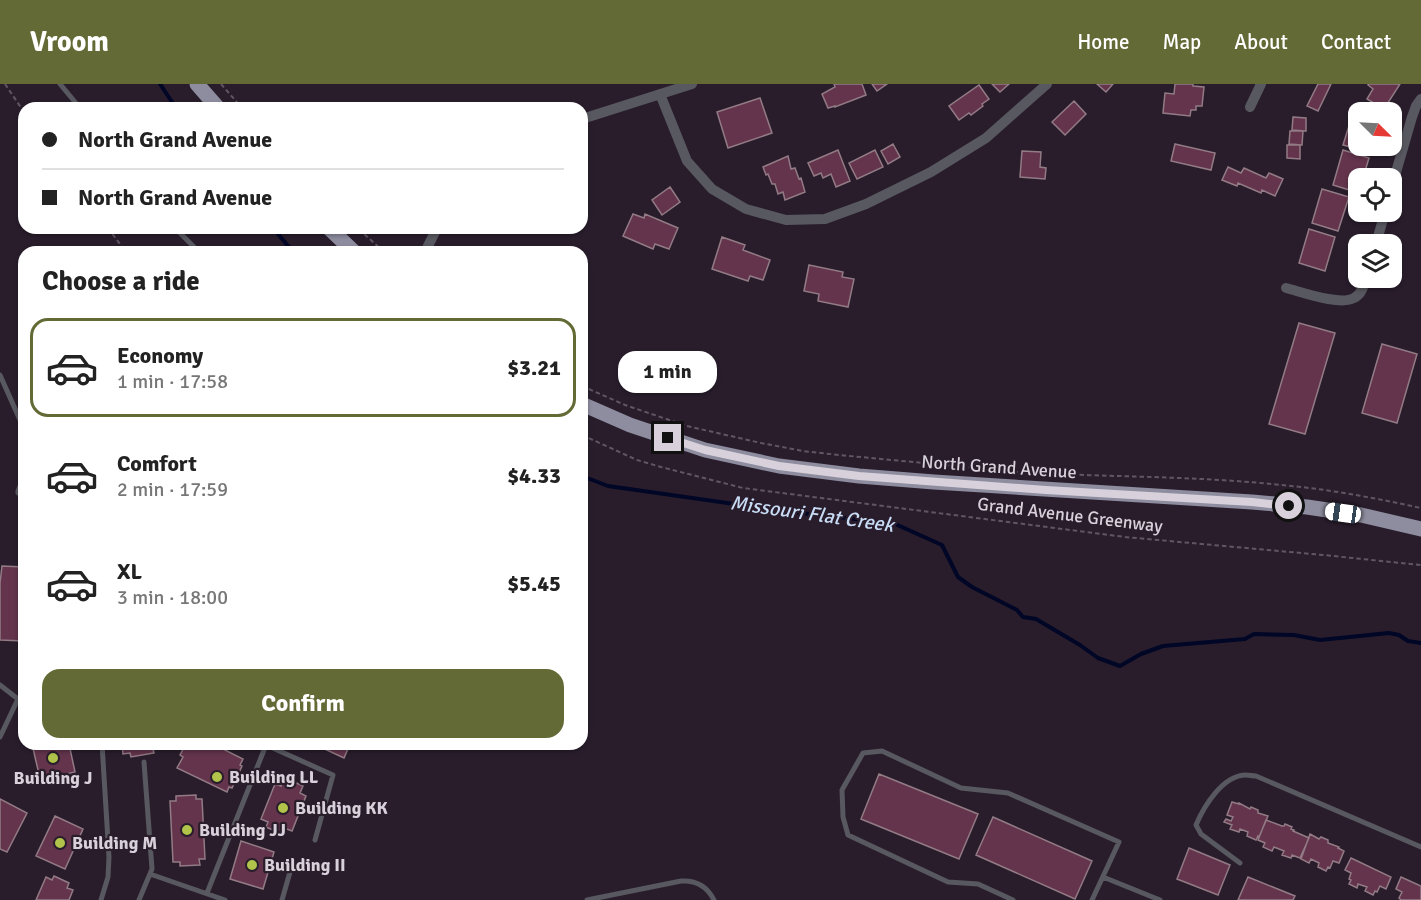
<!DOCTYPE html>
<meta charset="utf-8">
<style>
:root{--surface:#fff;--page:#f6f6f6;--text:#222;--muted:#767676;--line:#e0e0e0;--accent:#636a35}
body{margin:0;font-family:Signika,sans-serif;background:var(--page);color:var(--text);height:100vh;display:flex;flex-direction:column;font-size:22px;white-space:nowrap}
*{box-sizing:border-box;margin:0}
p{font-size:20px;color:var(--muted)}
.icon{flex:none;width:33px;height:33px;fill:none;stroke:currentColor;stroke-width:2;stroke-linecap:round;stroke-linejoin:round}
.map{position:relative;flex:1;overflow:hidden}
.sheet{position:absolute;left:18px;top:162px;width:570px;height:504px;display:flex;flex-direction:column;background:var(--surface);border-radius:18px;box-shadow:0 2px 4px #0004}
.sheet>*{flex:none}
.hud{position:absolute;left:18px;top:18px;width:570px;height:132px;border-radius:18px;box-shadow:0 2px 4px #0004;display:grid;align-content:center;height:132px;padding:0 24px;background:var(--surface)}
.needle{width:39px;rotate:114deg}
.tools{position:absolute;left:1348px;top:18px;display:grid;gap:12px}
.tools a{display:grid;place-items:center;width:54px;height:54px;border-radius:12px;background:var(--surface);box-shadow:0 2px 4px #0004;font-size:30px}
.end{position:absolute;width:27px;height:27px;margin:-14px;border:8px solid #d8d1db;background:#111;box-shadow:0 0 0 3px #111}
.from{border-radius:50%}
.bubble{position:absolute;height:42px;border-radius:18px;background:var(--surface);box-shadow:0 2px 4px #0004;font-size:20px;font-weight:800;line-height:42px;text-align:center}
.car{position:absolute;width:18px;height:36px;margin:-18px -9px;border-radius:8px;box-shadow:0 0 4px 2px #0007;background:linear-gradient(#fff 24%,#345 0 40%,#fff 0 76%,#345 0 86%,#fff 0)}
.hud b{display:flex;align-items:center;gap:21px;height:57px;font-size:22px}
.hud b+b{border-top:2px solid var(--line)}
.hud i{width:15px;height:15px;background:var(--text)}
ul{padding:0;list-style:none}
li{display:flex;align-items:center;gap:18px;height:99px;margin:0 12px 9px;padding:0 12px;border:3px solid transparent;border-radius:18px}
li div{flex:1}
li b{display:block;font-size:22px}
li em{font-style:normal;font-weight:800}
li.current{border-color:var(--accent)}
li>.icon{width:54px;height:54px;stroke-width:1.5}
h2{padding:0 24px;font-size:27px;line-height:72px}
.cta{display:flex;gap:12px;margin-top:auto;padding:12px 24px}
.cta a{flex:1;height:69px;border-radius:18px;background:var(--accent);color:#fff;font-size:24px;font-weight:800;line-height:69px;text-align:center}
header{display:flex;align-items:center;gap:36px;box-sizing:border-box;height:84px;padding:0 30px;background:var(--accent);color:#fff}
header strong{font-size:28px}
nav{display:flex;gap:33px;margin-inline-start:auto;font-size:21px}
.map>svg:first-child{display:block}
.lines{fill:none;stroke-linecap:round;stroke-linejoin:round}
.stream{stroke:#000626;stroke-width:4}
.building{fill:#63344c;stroke:#927b85;stroke-width:1.5}
.path{stroke:#605663;stroke-width:2;stroke-dasharray:4.5 3;stroke-linecap:butt}
.service{stroke:#585860;stroke-width:5}
.minor{stroke:#585860;stroke-width:10}
.primary{stroke:#8d8d9f;stroke-width:15}
.route{stroke:#d8d1db;stroke-width:8}
.poi-dot{fill:#b2c34c;stroke:#291d2c;stroke-width:2}
.labels{text-anchor:middle;dominant-baseline:central;stroke-width:4.5;stroke-linejoin:round;paint-order:stroke}
.street-label{font-size:18px;fill:#d8d1db;stroke:#291d2c}
.poi-label{font-size:18px;font-weight:bold;fill:#d8d1db;stroke:#291d2c;text-anchor:start}
.water-label{font-size:20px;font-style:italic;fill:#c8dcf6;stroke:#291d2c}
</style>
<header>
<strong>Vroom</strong>
<nav><a>Home</a><a>Map</a><a>About</a><a>Contact</a></nav>
</header>
<div class="map">
<svg width="1421" height="816" viewBox="0 0 1421 816">
<rect width="100%" height="100%" fill="#291d2c"/>
<g class="lines">
<path class="stream" d="M160 0 176 24
M273 144 293 168
M582 392 608 402 791 428 893 439 942 461 958 493 972 503 1017 526 1023 533 1036 535 1080 561 1098 574 1120 582 1141 570 1163 562 1245 555 1254 550 1294 551 1320 556 1389 549 1399 551 1408 557 1421 559"/>
</g>
<path class="building" d="M834 0H862L866 11 835 23V22L828 24 822 10 835 3Z
M872 0H887L877 7Z
M992 0H1009L1000 8Z
M1097 0H1113L1106 8Z
M1175 0H1193V2L1204 3 1202 22H1196V26H1191L1190 32 1163 29 1165 9 1174 10Z
M1318 0H1331L1318 27 1307 22Z
M1368 0H1400L1384 25 1367 15 1373 5 1368 1Z
M979 1 989 15 982 20 983 22 971 31 969 29 959 36 949 22Z
M760 14 772 49 728 64 717 28Z
M1074 17 1086 30 1065 51 1052 38Z
M1354 26 1362 28H1359V62H1372L1370 68 1343 61Z
M1293 33 1306 34V47L1292 46Z
M1290 47H1303L1302 61 1289 60Z
M893 60 900 73 888 80 881 67Z
M1175 60 1215 69 1211 86 1171 77Z
M1287 61H1300V75L1287 74Z
M838 66 850 97 836 103 831 90 823 94 821 89 814 92 808 79Z
M875 66 883 83 857 95 849 79Z
M1343 66 1369 74 1363 94H1359V109L1333 101Z
M1022 67 1041 68 1040 83 1046 84 1045 95 1020 93Z
M788 72 791 85 795 84 799 95 801 94 805 108 785 116 783 108 778 110 775 100H772L768 90 766 91 763 83Z
M1228 83 1241 89 1244 84 1266 94 1269 89 1283 95 1275 112 1262 106 1261 109 1238 99 1237 102 1222 96Z
M670 103 680 118 662 131 652 116Z
M1322 105 1349 113 1338 147 1312 139Z
M633 130 644 134 645 130 678 144 669 165 655 160 653 165 623 152Z
M1309 145 1335 153 1325 187 1299 179Z
M722 153 745 161 743 166 770 176 763 196 750 192 748 197 712 185Z
M809 181 843 188 842 193 854 195 848 223 818 217 819 210 804 207Z
M1299 239 1335 249 1305 350 1269 340Z
M1382 260 1417 270 1397 339 1362 329Z
M2 482 24 483 23 557 0 556V499Z
M32 660H69L75 688 66 690 68 697 51 701 50 697 41 699Z
M122 660H160V664L153 665 154 669 131 673 130 669 123 670Z
M186 660 192 663 193 660H213L243 675 240 681 242 682 232 704 229 703 227 708 177 684 183 673 180 671Z
M314 660H350L344 674Z
M879 690 978 730 959 775 861 735Z
M285 694 303 702 300 709 306 712 292 747 284 744 282 750 266 743 268 738 261 735 275 700 281 702Z
M196 711V715H202L205 775H199L200 781 180 782V778H173L170 717H176V712Z
M0 715 27 729 7 768 0 765Z
M1232 718 1239 720V719L1250 725 1251 723 1258 726V729L1268 732 1259 753 1258 752 1256 756 1247 752 1248 748 1240 745 1239 748 1230 745 1232 741 1224 738 1226 735 1231 737 1233 733 1227 731Z
M55 732 83 745 65 785 36 772Z
M993 733 1092 777 1075 815 976 771Z
M1266 736 1282 742H1284L1285 740 1292 743 1291 745 1294 746 1293 747 1309 754 1300 774 1292 771 1291 774 1282 771 1284 767 1274 763 1272 767 1263 763 1265 759 1258 756Z
M1310 750 1319 755 1321 753 1328 756V759L1339 763 1338 764 1344 767 1339 779 1333 777 1330 784 1328 783 1326 787 1318 783 1319 779 1311 775 1309 779 1301 775Z
M241 757 274 768 263 805 230 795Z
M1189 764 1230 781 1218 811 1177 795Z
M1351 774 1391 793 1386 805 1380 802 1377 808 1375 807 1373 811 1365 807 1367 803 1358 800 1357 804 1349 800 1351 796 1349 795 1351 789 1345 786Z
M54 792 69 799 67 804 73 806 69 816H36L46 793 52 796Z
M1248 793 1295 812 1293 816H1238Z
M1401 793 1421 802V816H1401L1399 814 1402 808 1396 805Z"/>
<g class="lines">
<path class="path" d="M5 0 24 28
M221 0 242 24
M108 144 126 168
M351 144 362 148 384 168
M582 302 625 321 687 342 761 359 803 367 839 371 1019 388
M582 351 637 376 661 383 743 404 1125 453 1323 471 1421 481
M1057 390C1132 393 1207 393 1281 401 1328 405 1375 414 1421 424"/>
<path class="service" d="M60 0 80 24
M175 144 199 168
M0 291 24 345
M24 393 18 407V409L24 412
M0 601 18 615 24 609
M0 653 18 615
M266 661 333 691 315 756
M1240 779 1201 750 1196 741C1204 722 1223 691 1246 691 1249 691 1253 692 1256 692L1421 763
M150 790 225 816
M1103 793 1160 816
M207 809 266 661 263 660
M101 816 108 793 109 773 102 660
M139 816 152 785 144 678
M282 816 292 781
M587 816 681 797C696 796 707 802 714 816
M1013 816 978 800 948 798 848 751 843 733 842 706 863 669 882 667 961 704 1008 709 1119 758 1092 816"/>
<path class="minor" d="M660 10 687 77 712 105 746 125 786 136 825 135 866 120 931 88 986 54 1047 0
M1250 23 1261 0
M582 35 692 0
M1392 102 1412 33 1416 22 1421 15
M1376 160 1385 128
M425 168 437 144
M1286 204C1302 208 1340 222 1354 214 1362 210 1364 201 1366 194"/>
<path class="primary" d="M197 0 218 24
M329 144 354 168
M582 320 630 341 705 366 779 382 859 392 934 398 1252 418 1307 423 1361 431 1421 445"/>
</g>
<g class="lines">
<path class="route" d="M668 354 705 366 779 382 859 392 1046 406 1252 418 1289 422"/>
</g>
<g class="poi-dot">
<circle cx="53" cy="674" r="6"/>
<circle cx="217" cy="693" r="6"/>
<circle cx="283" cy="724" r="6"/>
<circle cx="187" cy="746" r="6"/>
<circle cx="60" cy="759" r="6"/>
<circle cx="252" cy="781" r="6"/>
</g>
<g class="labels">
<g class="street-label">
<text transform="translate(999 383) rotate(4)">North Grand Avenue</text>
<text transform="translate(1070 431) rotate(7)">Grand Avenue Greenway</text>
</g>
<g class="poi-label">
<text x="229" y="693">Building LL</text>
<text x="53" y="694" text-anchor="middle">Building J</text>
<text x="295" y="724">Building KK</text>
<text x="199" y="746">Building JJ</text>
<text x="72" y="759">Building M</text>
<text x="264" y="781">Building II</text>
</g>
<g class="water-label">
<text transform="translate(812 430) rotate(8)">Missouri Flat Creek</text>
</g>
</g>
</svg>
<div class="tools">
<a><svg class="needle" viewBox="-14 -14 28 28"><path d="M0-13l5 13h-10z" fill="#e53935"/><path d="M0 13l5-13h-10z" fill="#767676"/></svg></a>
<a><svg class="icon" aria-label="locate" viewBox="0 0 24 24"><circle cx="12" cy="12" r="6"/><path d="M12 2v4M12 18v4M2 12h4M18 12h4"/></svg></a>
<a><svg class="icon" aria-label="layers" viewBox="0 0 24 24"><path d="M12 4l9 5-9 5-9-5zM3 14l9 5 9-5"/></svg></a>
</div>
<i class="end from" style="left:1289px;top:422px"></i>
<i class="end" style="left:668px;top:354px"></i>
<div class="bubble" style="left:618px;top:267px;width:99px">1 min</div>
<i class="car" style="left:1343px;top:429px;rotate:278deg"></i>
<div class="hud">
<b><i class="from"></i>North Grand Avenue</b>
<b><i></i>North Grand Avenue</b>
</div>
<section class="sheet">
<h2>Choose a ride</h2>
<ul>
<li class="current"><svg class="icon" aria-label="car" viewBox="0 0 24 24"><path d="M5 17H2v-5l4-1 3-4h7l3 4 3 1v5h-3M9 17h6M6 11h13"/><circle cx="7" cy="17" r="2"/><circle cx="17" cy="17" r="2"/></svg><div><b>Economy</b><p>1 min · 17:58</p></div><em>$3.21</em></li>
<li><svg class="icon" aria-label="car" viewBox="0 0 24 24"><path d="M5 17H2v-5l4-1 3-4h7l3 4 3 1v5h-3M9 17h6M6 11h13"/><circle cx="7" cy="17" r="2"/><circle cx="17" cy="17" r="2"/></svg><div><b>Comfort</b><p>2 min · 17:59</p></div><em>$4.33</em></li>
<li><svg class="icon" aria-label="car" viewBox="0 0 24 24"><path d="M5 17H2v-5l4-1 3-4h7l3 4 3 1v5h-3M9 17h6M6 11h13"/><circle cx="7" cy="17" r="2"/><circle cx="17" cy="17" r="2"/></svg><div><b>XL</b><p>3 min · 18:00</p></div><em>$5.45</em></li>
</ul>
<div class="cta"><a>Confirm</a></div>
</section>
</div>
